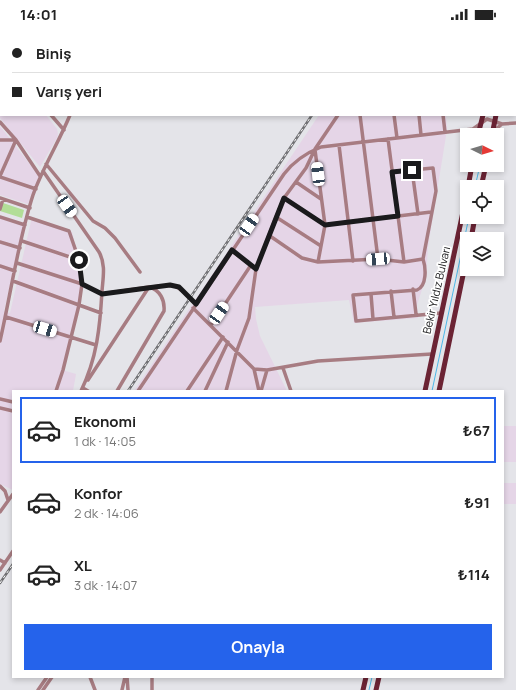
<!DOCTYPE html>
<html lang="tr">
<meta charset="utf-8">
<style>
:root{--surface:#fff;--page:#f2f2f2;--text:#222;--muted:#767676;--line:#e0e0e0;--accent:#2563eb}
body{margin:0;font-family:Manrope,sans-serif;background:var(--page);color:var(--text);height:100vh;display:flex;flex-direction:column;font-size:15px;white-space:nowrap}
*{box-sizing:border-box;margin:0}
p{font-size:13px;color:var(--muted)}
.icon{flex:none;width:22px;height:22px;fill:none;stroke:currentColor;stroke-width:2;stroke-linecap:round;stroke-linejoin:round}
.map{position:relative;flex:1;overflow:hidden}
.drawer{position:absolute;left:12px;top:362px;width:492px;height:288px;display:flex;flex-direction:column;background:var(--surface);border-radius:0px;box-shadow:0 2px 6px #0003}
.drawer>*{flex:none}
.top-card{position:absolute;left:0px;top:0px;width:516px;height:88px;box-shadow:0 2px 6px #0003;display:grid;align-content:center;height:88px;padding:0 12px;background:var(--surface)}
.needle{width:26px;rotate:95deg}
.tools{position:absolute;left:460px;top:100px;display:grid;gap:8px}
.tools a{display:grid;place-items:center;width:44px;height:44px;border-radius:0px;background:var(--surface);box-shadow:0 2px 6px #0003;font-size:20px}
.end{position:absolute;width:18px;height:18px;margin:-9px;border:5px solid #1a1a1c;background:#fff;box-shadow:0 0 0 2px #fff}
.from{border-radius:50%}
.car{position:absolute;width:12px;height:24px;margin:-12px -6px;border-radius:5px;box-shadow:0 0 3px 1px #0007;background:linear-gradient(#fff 24%,#345 0 40%,#fff 0 76%,#345 0 86%,#fff 0)}
.top-card b{display:flex;align-items:center;gap:14px;height:38px;font-size:15px}
.top-card b+b{border-top:1px solid var(--line)}
.top-card i{width:10px;height:10px;background:var(--text)}
ul{padding:7px 0 0;list-style:none}
li{display:flex;align-items:center;gap:12px;height:66px;margin:0 8px 6px;padding:0 4px;border:2px solid transparent;border-radius:0px}
li div{flex:1}
li b{display:block;font-size:15px}
li em{font-style:normal;font-weight:700}
li.active{border-color:var(--accent)}
li>.icon{width:36px;height:36px;stroke-width:1.5}
.action{display:flex;gap:8px;margin-top:auto;padding:8px 12px}
.action a{flex:1;height:46px;border-radius:0px;background:var(--accent);color:#fff;font-size:16px;font-weight:700;line-height:46px;text-align:center}
.status{display:flex;justify-content:space-between;align-items:center;height:28px;padding:0 20px;background:var(--surface);direction:ltr}
.status svg{height:11px;fill:currentColor}
.map>svg:first-child{display:block}
.industrial{fill:#e5d5e7}
.green{fill:#b2de97}
.lines{fill:none;stroke-linecap:round;stroke-linejoin:round}
.stream{stroke:#4db8ea;stroke-width:1}
.minor{stroke:#a77c82;stroke-width:3.5}
.primary{stroke:#6b2334;stroke-width:5}
.rail-casing{stroke:#6f6f72;stroke-width:2.5}
.rail{stroke:#fff;stroke-width:1;stroke-dasharray:3;stroke-linecap:butt}
.route{stroke:#1a1a1c;stroke-width:5}
.labels{text-anchor:middle;dominant-baseline:central;stroke-width:3.5;stroke-linejoin:round;paint-order:stroke}
.street-label{font-size:11px;fill:#1a1a1c;stroke:#fff}
</style>
<div class="status"><b>14:01</b><svg viewBox="0 0 49 12"><path d="M0 12V9h3v3zM5 12V6h3v6zM10 12V3h3v9zM15 12V0h3v12zM26 1h20v11H26zM47 4h2v5h-2z"/></svg></div>
<div class="map">
<svg width="516" height="662" viewBox="0 0 516 662">
<rect width="100%" height="100%" fill="#e4e4e9"/>
<path class="industrial" d="M0 33 1 87H46L57 101 58 106 57 110 40 139 0 90Z
M319 87H446L447 99 446 108 428 219 426 249 417 277 418 290 354 295 349 272 255 279 256 291 260 308 287 363H134Z
M0 98 39 148 28 176 0 167Z
M32 189 72 204 84 254 62 342 76 346 73 363H13V462L0 456V190L23 198 4 283 10 285Z
M503 398H516V434H503Z
M503 455H516V476H503Z"/>
<path class="green" d="M0 174 24 182 22 190 0 183Z"/>
<g class="lines">
<path class="stream" d="M509 1V0
M515 59 516 62
M475 159 480 137
M432 363 469 189
M369 662 372 649"/>
<path class="minor" d="M80 0 81 1
M0 28 1 29
M51 87 64 102
M360 87 378 231
M394 87 397 110
M419 87 421 107
M443 87 445 104
M0 94 16 112 40 148
M473 101 487 91 502 96 516 95
M388 111 404 234
M0 112H16L0 148
M339 117 353 233
M315 122 325 197 318 234
M46 136 93 193 105 200 115 210 140 244
M412 142 418 186
M43 143 99 224C106 236 103 250 102 263 100 299 97 330 81 363
M392 144 433 140 436 163 423 231C426 240 427 258 417 262L353 267 356 293 441 285
M0 149 36 161
M296 154 321 171
M0 170 30 180
M284 170 325 197 431 184
M0 181 3 171
M0 189 25 197
M27 189 69 203 79 232 82 256 79 277 63 342 56 363
M276 189 321 218
M270 208 302 230 318 234 378 231 404 234 423 231
M22 213 79 232
M0 214 20 220
M232 223 252 238
M17 235 82 256 102 266 149 259C160 262 165 272 164 283L117 363
M0 238 15 243
M13 253 101 285
M151 259C181 255 175 257 196 276
M413 261 416 286
M391 263 394 289
M371 266 373 291
M193 280 254 341 259 363
M6 289 96 317
M211 297 251 237
M0 313C11 265 18 213 33 167 43 139 59 114 70 87
M283 340 291 363
M254 341 267 342 318 333 432 326
M88 352 149 259
M83 359V360L88 363
M138 363 284 146C294 133 306 125 321 119L473 101 487 107 490 106 502 96
M187 363 223 309
M205 363 228 314
M226 363 237 322 249 290 256 241 276 189 284 170 306 140 315 121 338 87
M261 363 267 342
M0 371 13 374
M0 380 13 383
M0 458 5 463 8 472
M0 484 13 466
M0 532 5 535
M0 542 13 523
M90 649 95 662
M127 649 128 662
M152 649V662
M38 662 47 649
M43 662 52 649
M122 662 125 649"/>
<path class="primary" d="M502 1V0
M514 1V0
M478 107 483 87
M492 107 496 87
M468 159 472 137
M481 159 486 137
M471 211 475 189
M425 363 467 165
M439 363 467 228
M363 662 366 649
M376 662 379 649"/>
<g class="rail-casing">
<path id="rail" d="M370 1V0
M128 363 312 87
M0 555 13 536"/>
</g>
<use href="#rail" class="rail"/>
</g>
<g class="lines">
<path class="route" d="M79 232 82 256 102 266 170 257 179 259 196 276 232 222 256 241 284 170 325 197 398 188 392 144 412 142"/>
</g>
<g class="labels">
<g class="street-label">
<text transform="translate(436 262) rotate(-77)">Bekir Yıldız Bulvarı</text>
</g>
</g>
</svg>
<div class="tools">
<a><svg class="needle" viewBox="-14 -14 28 28"><path d="M0-13l5 13h-10z" fill="#e53935"/><path d="M0 13l5-13h-10z" fill="#767676"/></svg></a>
<a><svg class="icon" aria-label="locate" viewBox="0 0 24 24"><circle cx="12" cy="12" r="6"/><path d="M12 2v4M12 18v4M2 12h4M18 12h4"/></svg></a>
<a><svg class="icon" aria-label="layers" viewBox="0 0 24 24"><path d="M12 4l9 5-9 5-9-5zM3 14l9 5 9-5"/></svg></a>
</div>
<i class="end from" style="left:79px;top:232px"></i>
<i class="end" style="left:412px;top:142px"></i>
<i class="car" style="left:318px;top:146px;rotate:353deg"></i>
<i class="car" style="left:67px;top:178px;rotate:145deg"></i>
<i class="car" style="left:249px;top:197px;rotate:34deg"></i>
<i class="car" style="left:378px;top:231px;rotate:266deg"></i>
<i class="car" style="left:219px;top:285px;rotate:34deg"></i>
<i class="car" style="left:45px;top:301px;rotate:107deg"></i>
<div class="top-card">
<b><i class="from"></i>Biniş</b>
<b><i></i>Varış yeri</b>
</div>
<section class="drawer">
<ul>
<li class="active"><svg class="icon" aria-label="car" viewBox="0 0 24 24"><path d="M5 17H2v-5l4-1 3-4h7l3 4 3 1v5h-3M9 17h6M6 11h13"/><circle cx="7" cy="17" r="2"/><circle cx="17" cy="17" r="2"/></svg><div><b>Ekonomi</b><p>1 dk · 14:05</p></div><em>₺67</em></li>
<li><svg class="icon" aria-label="car" viewBox="0 0 24 24"><path d="M5 17H2v-5l4-1 3-4h7l3 4 3 1v5h-3M9 17h6M6 11h13"/><circle cx="7" cy="17" r="2"/><circle cx="17" cy="17" r="2"/></svg><div><b>Konfor</b><p>2 dk · 14:06</p></div><em>₺91</em></li>
<li><svg class="icon" aria-label="car" viewBox="0 0 24 24"><path d="M5 17H2v-5l4-1 3-4h7l3 4 3 1v5h-3M9 17h6M6 11h13"/><circle cx="7" cy="17" r="2"/><circle cx="17" cy="17" r="2"/></svg><div><b>XL</b><p>3 dk · 14:07</p></div><em>₺114</em></li>
</ul>
<div class="action"><a>Onayla</a></div>
</section>
</div>
